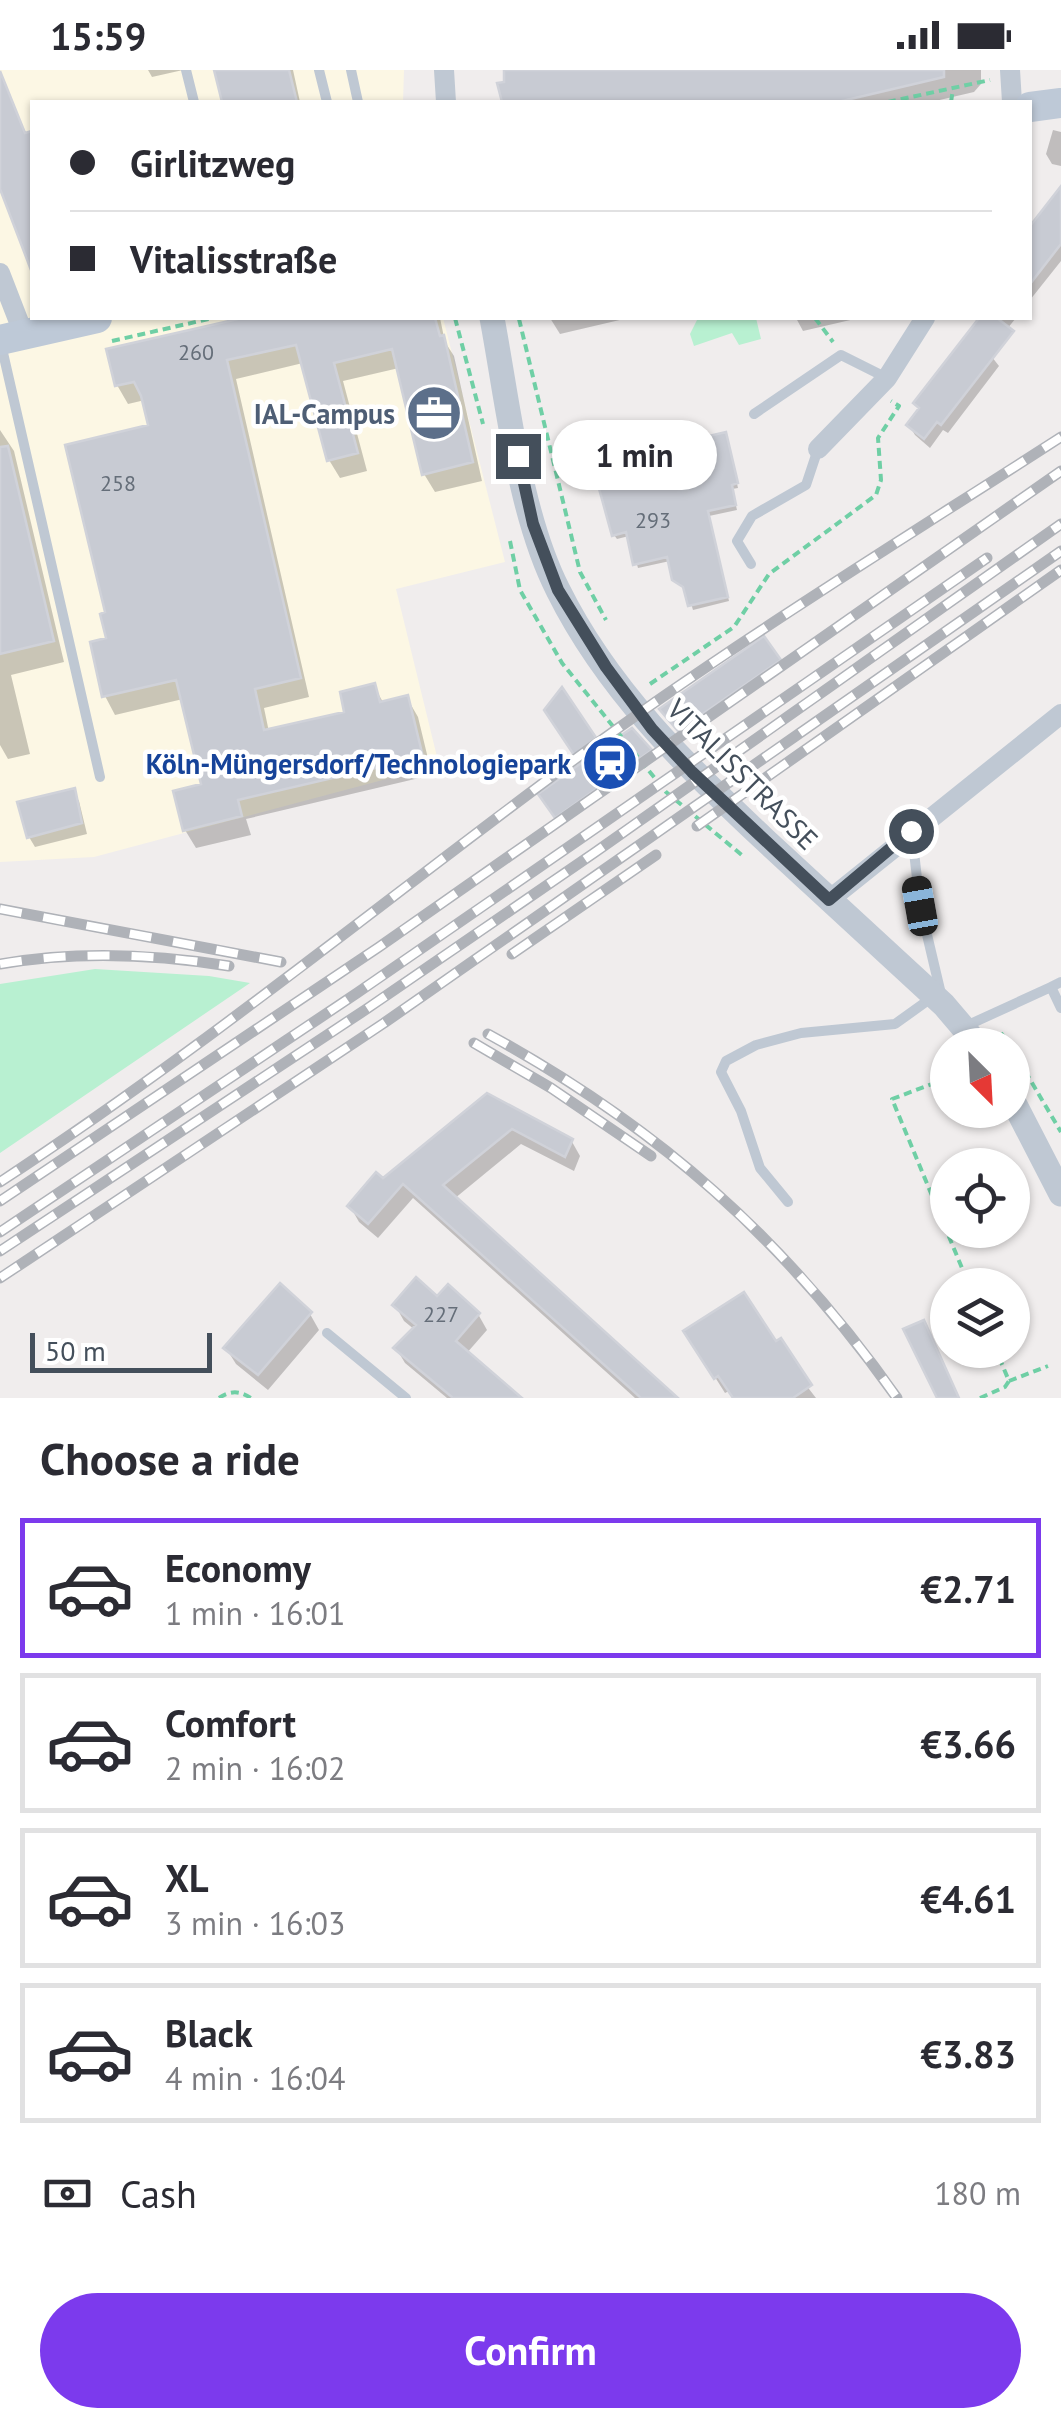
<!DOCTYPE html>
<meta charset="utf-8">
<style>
:root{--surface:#fff;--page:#f7f7f7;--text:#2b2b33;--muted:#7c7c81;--line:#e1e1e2;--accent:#7c3aed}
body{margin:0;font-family:"PT Sans",sans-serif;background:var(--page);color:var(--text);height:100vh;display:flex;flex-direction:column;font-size:38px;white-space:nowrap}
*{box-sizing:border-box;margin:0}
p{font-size:32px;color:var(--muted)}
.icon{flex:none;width:55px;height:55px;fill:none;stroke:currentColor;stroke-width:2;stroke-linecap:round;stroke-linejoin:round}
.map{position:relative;height:1328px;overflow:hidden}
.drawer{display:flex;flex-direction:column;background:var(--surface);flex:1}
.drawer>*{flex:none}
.guide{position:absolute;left:30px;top:30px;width:1002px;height:220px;border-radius:0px;box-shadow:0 2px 8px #0004;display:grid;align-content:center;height:220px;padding:0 40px;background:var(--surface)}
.needle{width:65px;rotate:156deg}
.fabs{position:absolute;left:930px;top:958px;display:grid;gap:20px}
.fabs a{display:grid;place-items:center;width:100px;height:100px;border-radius:50%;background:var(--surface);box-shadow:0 2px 8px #0004;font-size:50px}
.scale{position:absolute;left:30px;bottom:25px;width:182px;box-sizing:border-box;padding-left:10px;border:5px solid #444f5b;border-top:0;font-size:28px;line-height:35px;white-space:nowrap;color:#444f5b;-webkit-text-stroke:8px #fff;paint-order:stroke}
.end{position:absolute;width:45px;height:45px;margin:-22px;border:12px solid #444f5b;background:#fff;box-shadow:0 0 0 5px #fff}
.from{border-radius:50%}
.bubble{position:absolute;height:70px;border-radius:35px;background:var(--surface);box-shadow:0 2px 8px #0004;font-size:32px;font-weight:700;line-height:70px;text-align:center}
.car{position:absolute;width:30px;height:60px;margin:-30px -15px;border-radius:12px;box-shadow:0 0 8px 2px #0007;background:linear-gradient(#222 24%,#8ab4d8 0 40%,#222 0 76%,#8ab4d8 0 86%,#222 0)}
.guide b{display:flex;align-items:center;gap:35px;height:95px;font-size:38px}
.guide b+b{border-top:2px solid var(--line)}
.guide i{width:25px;height:25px;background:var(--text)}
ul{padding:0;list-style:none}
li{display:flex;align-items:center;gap:30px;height:140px;margin:0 20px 15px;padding:0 20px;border:5px solid var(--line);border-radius:0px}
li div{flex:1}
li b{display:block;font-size:38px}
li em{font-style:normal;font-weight:700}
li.on{border-color:var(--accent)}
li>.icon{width:90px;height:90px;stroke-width:1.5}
h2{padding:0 40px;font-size:45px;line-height:120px}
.pay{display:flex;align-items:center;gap:25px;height:110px;padding:0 40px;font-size:38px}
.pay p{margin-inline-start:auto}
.action{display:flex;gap:20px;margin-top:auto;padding:20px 40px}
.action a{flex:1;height:115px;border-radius:60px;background:var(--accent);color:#fff;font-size:40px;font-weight:700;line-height:115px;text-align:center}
.status{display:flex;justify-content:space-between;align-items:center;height:70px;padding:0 50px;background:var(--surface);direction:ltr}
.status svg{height:28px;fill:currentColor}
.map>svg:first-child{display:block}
.commercial{fill:#fcf7e4}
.green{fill:#b8f0d1}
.shadow{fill:#0003}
.building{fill:#c8cbd3;stroke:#d0d2d9;stroke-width:2.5}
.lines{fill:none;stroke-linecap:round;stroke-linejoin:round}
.path{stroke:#6fcfa5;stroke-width:4;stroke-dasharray:8 5;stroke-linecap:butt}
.service{stroke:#bfc8d3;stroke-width:10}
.minor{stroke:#bfc8d3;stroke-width:20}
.tertiary{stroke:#bfc8d3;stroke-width:25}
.secondary{stroke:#bec9d7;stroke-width:30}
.rail-casing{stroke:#afb2b8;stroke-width:11}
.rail{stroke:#fff;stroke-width:8;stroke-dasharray:22;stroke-linecap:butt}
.route{stroke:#444f5b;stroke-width:12}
.labels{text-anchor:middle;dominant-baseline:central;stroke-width:9;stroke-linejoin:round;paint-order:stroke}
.number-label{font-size:22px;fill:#656e79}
.service-label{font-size:28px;font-weight:bold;fill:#4e5e75;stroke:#fff;text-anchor:end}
.transit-label{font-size:28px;font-weight:bold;fill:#164399;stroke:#fff;text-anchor:end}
.street-label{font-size:28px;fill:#444f5b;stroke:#fff}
</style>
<div class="status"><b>15:59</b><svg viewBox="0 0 49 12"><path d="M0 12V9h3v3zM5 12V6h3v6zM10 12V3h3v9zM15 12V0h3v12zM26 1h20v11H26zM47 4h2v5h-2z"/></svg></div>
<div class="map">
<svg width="1061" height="1328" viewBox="0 0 1061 1328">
<rect width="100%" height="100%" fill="#f0eded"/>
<path class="commercial" d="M0 0H404L403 32H32V248H443L505 492 396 519 439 695 94 787 0 792Z"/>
<path class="green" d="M698 248H722L723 250 756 248 761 269 739 275 732 263 694 276 690 264Z
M95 899 209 906 250 913 0 1083V914Z"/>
<path class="shadow" d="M148 0H183L152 7Z
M217 0H293L300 32H224Z
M507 0H981V14L974 22 931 32H504L500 15 506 14Z
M1 4 32 78V197L0 112Z
M1053 60 1061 62V96L1052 94 1046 84Z
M1061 120V191L1030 230V159Z
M253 248H440L445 272 454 286 482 411 435 422 424 404 399 298 343 311 367 401 340 408 329 390 303 293 236 309 309 627 264 638 269 662 347 643 374 616 384 634 407 628 418 647 432 705 246 749 251 765 196 778 185 760 204 716 183 629 115 645 105 626 108 544 151 357 145 330 128 334 117 315 109 281Z
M550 248H623L624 249 560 264Z
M796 248H859L803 261Z
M983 248H1016L988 282 999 296 948 363 943 360 930 378 915 365 909 355 920 340 916 333Z
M0 360 14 381 64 592 11 605 30 684 8 689 0 675Z
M727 369 738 418 732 419 737 440 709 446 729 531 693 540 687 520 674 509 670 491 638 498 629 466 617 469 614 465Z
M764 570 782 595 682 664 664 644Z
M602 681 650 682 652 685 559 751 541 725Z
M73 721 79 731 87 764 35 777 29 767Z
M487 1026 571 1070 580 1086 574 1101 521 1074 454 1129 672 1328H635L413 1128 378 1168 359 1152 350 1136Z
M438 1229 478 1244 487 1260 466 1284 519 1328H447L405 1293 396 1278 415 1260 404 1251 395 1235Z
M310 1244 319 1260 268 1320 236 1294 226 1278Z
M775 1275 816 1328H734L729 1321 725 1323 696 1277Z"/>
<path class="building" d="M214 0H289L297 32H222Z
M504 0H944V7L838 32H502L497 13 504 12Z
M0 1 25 63 32 61 31 200 0 119Z
M1061 116V174L1030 214V156Z
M242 248H435L440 266 444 265 473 392 422 405 392 279 334 293 358 383 327 391 296 275 227 290 301 608 255 619 264 660 344 642 340 622 375 613 380 632 408 625 423 687 238 730 242 746 183 761 173 721 201 714 176 610 102 627 90 572 106 568 100 544 105 542 65 375 148 355 141 326 134 312 115 316 106 279Z
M979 248H997L1014 261 941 355 937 352 924 369 906 355 919 338 913 333Z
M726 362 738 413 732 415 736 435 708 441 728 527 688 536 683 517 672 510 667 487 633 495 626 462 612 466 592 393Z
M8 376 54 571 0 584V377Z
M764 566 781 590 678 661 659 639Z
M562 617 603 678 632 658 652 680 555 748 538 724 580 694 544 640Z
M75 718 82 753 27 768 17 732Z
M487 1023 573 1069 565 1087 512 1059 443 1115 678 1328H641L403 1114 368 1154 347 1136 376 1102 383 1108Z
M416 1207 437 1226 448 1214 480 1243 456 1271 522 1328H453L393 1278 416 1255 392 1235Z
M280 1213 312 1242 258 1305 223 1278Z
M744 1222 776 1271 781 1268 812 1315 793 1328H733L718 1306 714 1309 683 1261Z
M924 1250 959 1328H937L903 1259Z"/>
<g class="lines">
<path class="path" d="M888 32 990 10
M951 32 953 19
M455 248 483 354
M787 248H801
M815 248 833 272
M519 249 580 502 606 550
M112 271 213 248
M510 471 520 520 562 593 666 722 743 786
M650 614 734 557 769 504 876 425 881 410 878 368 899 336 891 331
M1001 963 1010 975
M1012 979 1061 1062
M948 1008 892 1029 969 1215
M1009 1311 1048 1296
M219 1328C231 1320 240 1321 251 1328
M980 1328 1005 1317 1009 1311 996 1280"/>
<path class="service" d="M186 0 194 32
M319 0 327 32
M351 0 358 32
M1 274 100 707
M754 344 841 285 887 308
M751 494 737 471 752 446 806 415 818 379
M912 764 920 835 941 924
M1061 912 1051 917 1061 938
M966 956 1051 917
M788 1132 760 1098 741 1041 721 1002 726 991 756 975 801 963 895 954 934 926
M327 1263 406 1328"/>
<path class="minor" d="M444 0 446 32
M1010 0 1012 32
M0 203 24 265
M818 379 887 308 925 248
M829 830 1061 644"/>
<path class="tertiary" d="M492 248C508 333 519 443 558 520 607 619 686 696 765 770 825 826 885 880 944 935L978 975
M1012 1029 1061 1124"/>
<path class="secondary" d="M1030 37 1061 33
M0 270 97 248"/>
<g class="rail-casing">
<path id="rail" d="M697 756 1061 500
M0 839 281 892
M512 884 656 785
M0 894C75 881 154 884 229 896
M488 964C659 1058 784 1168 897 1328
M474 973 551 1018 651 1086
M0 1112C199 982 383 831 574 690 731 575 897 473 1061 367
M0 1131 379 877 1061 401
M0 1162 357 923 987 488
M0 1181 368 938 594 783 1061 454
M0 1208 384 953 1061 481"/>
</g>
<use href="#rail" class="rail"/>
</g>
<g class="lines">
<path class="route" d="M518 386 533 454 558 520 606 597 652 659 692 702 829 830 911 761"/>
</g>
<defs>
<g id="office-disc" transform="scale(2.875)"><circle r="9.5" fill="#5c6f8a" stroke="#fff"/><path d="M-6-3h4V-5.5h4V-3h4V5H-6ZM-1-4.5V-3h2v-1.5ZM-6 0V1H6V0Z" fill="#fff"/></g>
<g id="station-disc" transform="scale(2.875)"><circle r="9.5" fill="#1a4fb4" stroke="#fff"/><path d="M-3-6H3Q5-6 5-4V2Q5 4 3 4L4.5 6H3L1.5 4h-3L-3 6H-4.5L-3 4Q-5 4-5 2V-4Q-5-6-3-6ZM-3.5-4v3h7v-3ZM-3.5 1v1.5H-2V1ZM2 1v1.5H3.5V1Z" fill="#fff"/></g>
</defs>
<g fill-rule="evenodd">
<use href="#office-disc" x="434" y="343"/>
<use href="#station-disc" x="610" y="693"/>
</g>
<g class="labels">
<g class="number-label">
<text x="196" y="282">260</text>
<text x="118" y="413">258</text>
<text x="653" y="450">293</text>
<text x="441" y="1244">227</text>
</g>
<g class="service-label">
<text x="395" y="343">IAL-Campus</text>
</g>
<g class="transit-label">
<text x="571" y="693">Köln-Müngersdorf/Technologiepark</text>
</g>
<g class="street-label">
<text transform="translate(743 704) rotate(45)">VITALISSTRASSE</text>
</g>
</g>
</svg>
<div class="fabs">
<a><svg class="needle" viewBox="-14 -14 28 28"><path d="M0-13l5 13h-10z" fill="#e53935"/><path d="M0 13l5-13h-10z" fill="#7c7c81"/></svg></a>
<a><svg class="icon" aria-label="locate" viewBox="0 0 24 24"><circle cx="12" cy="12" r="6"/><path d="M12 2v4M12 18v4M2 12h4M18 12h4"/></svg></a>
<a><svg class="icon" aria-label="layers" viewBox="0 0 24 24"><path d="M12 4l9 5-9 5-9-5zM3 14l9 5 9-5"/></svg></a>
</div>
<div class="scale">50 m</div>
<i class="end from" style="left:911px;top:761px"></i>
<i class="end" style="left:518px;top:386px"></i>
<div class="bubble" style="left:552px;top:350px;width:165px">1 min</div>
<i class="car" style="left:920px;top:836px;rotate:350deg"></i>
<div class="guide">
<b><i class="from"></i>Girlitzweg</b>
<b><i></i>Vitalisstraße</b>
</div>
</div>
<section class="drawer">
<h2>Choose a ride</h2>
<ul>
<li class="on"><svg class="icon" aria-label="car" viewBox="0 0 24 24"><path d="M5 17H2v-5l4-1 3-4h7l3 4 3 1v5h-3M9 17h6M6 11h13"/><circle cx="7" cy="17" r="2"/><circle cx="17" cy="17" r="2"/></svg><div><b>Economy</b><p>1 min · 16:01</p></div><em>€2.71</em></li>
<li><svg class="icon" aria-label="car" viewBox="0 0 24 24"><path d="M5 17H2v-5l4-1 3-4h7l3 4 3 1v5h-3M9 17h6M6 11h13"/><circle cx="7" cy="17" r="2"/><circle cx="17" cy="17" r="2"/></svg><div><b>Comfort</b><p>2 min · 16:02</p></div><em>€3.66</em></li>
<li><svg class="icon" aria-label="car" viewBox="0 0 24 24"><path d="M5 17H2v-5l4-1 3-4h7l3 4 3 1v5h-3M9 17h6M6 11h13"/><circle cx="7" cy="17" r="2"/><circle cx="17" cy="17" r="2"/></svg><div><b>XL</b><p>3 min · 16:03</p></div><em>€4.61</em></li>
<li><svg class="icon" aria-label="car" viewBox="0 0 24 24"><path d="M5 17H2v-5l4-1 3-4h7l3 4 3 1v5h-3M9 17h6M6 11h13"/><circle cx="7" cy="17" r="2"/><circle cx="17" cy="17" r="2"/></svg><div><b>Black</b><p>4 min · 16:04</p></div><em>€3.83</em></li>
</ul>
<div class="pay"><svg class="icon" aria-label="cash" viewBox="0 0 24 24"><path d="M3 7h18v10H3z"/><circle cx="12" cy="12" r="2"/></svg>Cash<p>180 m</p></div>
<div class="action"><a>Confirm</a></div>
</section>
